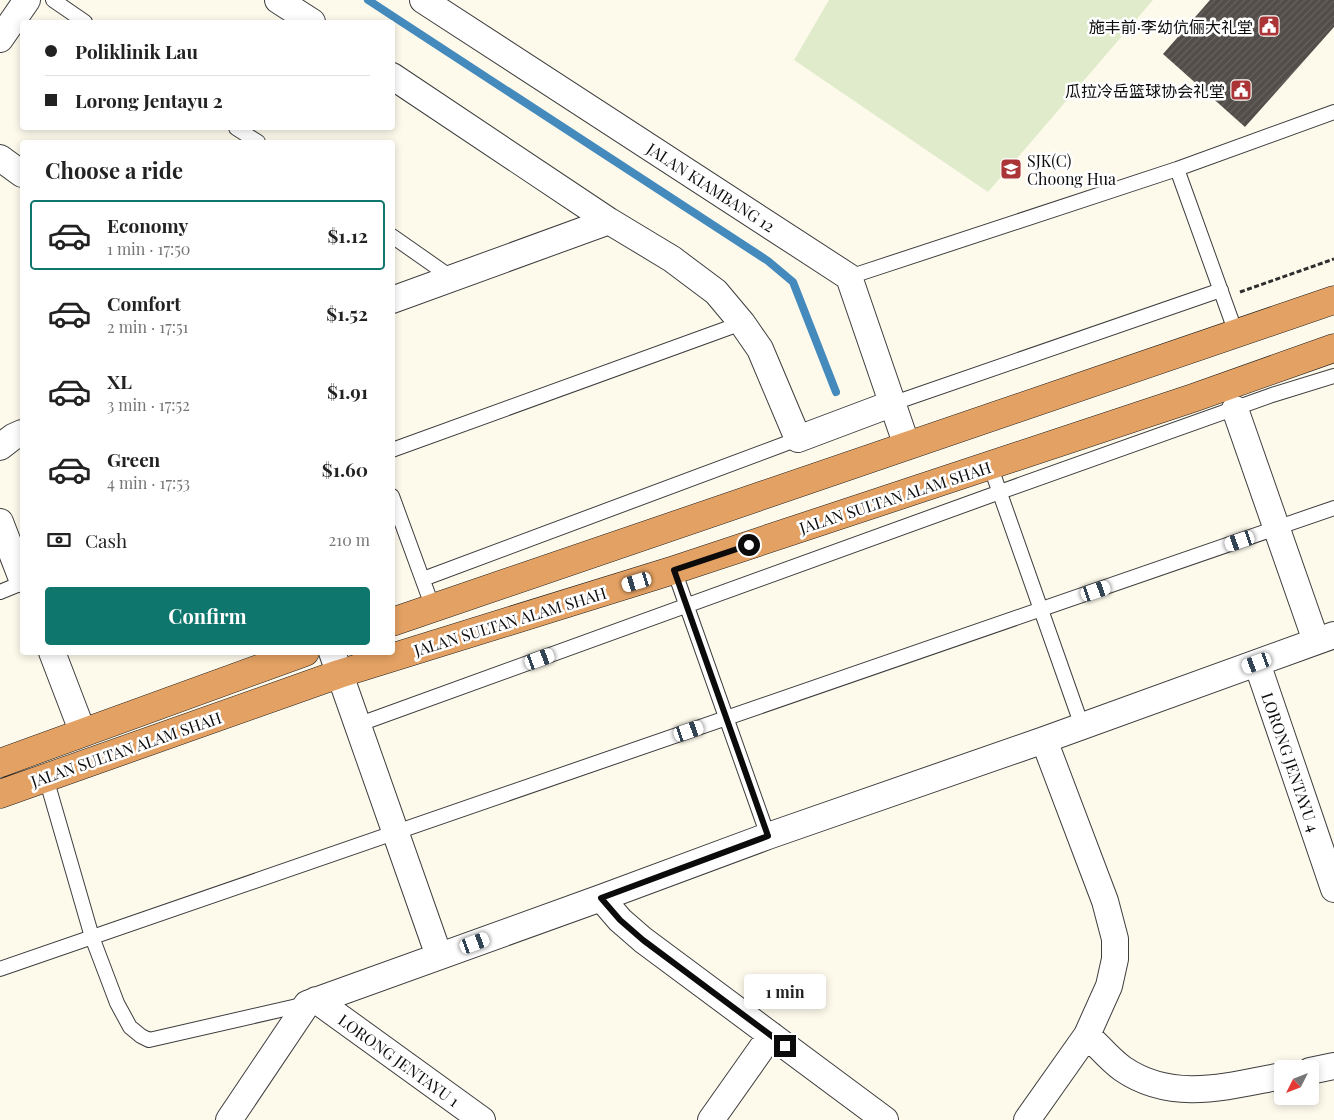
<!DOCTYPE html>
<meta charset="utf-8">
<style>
:root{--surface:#fff;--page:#f6f6f6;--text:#222;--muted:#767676;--line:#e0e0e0;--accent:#0f766e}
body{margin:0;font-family:"Playfair Display","Noto Sans SC",serif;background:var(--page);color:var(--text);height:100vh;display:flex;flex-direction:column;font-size:19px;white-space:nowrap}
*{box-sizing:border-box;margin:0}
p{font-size:16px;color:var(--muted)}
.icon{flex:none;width:28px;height:28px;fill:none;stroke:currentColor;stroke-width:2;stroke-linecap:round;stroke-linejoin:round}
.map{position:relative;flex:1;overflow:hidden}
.panel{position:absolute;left:20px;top:140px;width:375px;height:515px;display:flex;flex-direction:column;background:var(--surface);border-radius:5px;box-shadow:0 2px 8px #0003}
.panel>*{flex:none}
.top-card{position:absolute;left:20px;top:20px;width:375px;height:110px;border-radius:5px;box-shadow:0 2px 8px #0003;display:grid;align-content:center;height:110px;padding:0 25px;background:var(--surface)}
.needle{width:32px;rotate:228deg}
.buttons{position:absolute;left:1274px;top:1060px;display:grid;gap:10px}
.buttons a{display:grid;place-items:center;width:45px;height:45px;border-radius:5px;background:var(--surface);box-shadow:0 2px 8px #0003;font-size:25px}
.end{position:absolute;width:22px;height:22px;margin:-11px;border:6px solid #0b0b0b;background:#fff;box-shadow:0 0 0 2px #fff}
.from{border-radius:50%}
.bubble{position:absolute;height:35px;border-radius:5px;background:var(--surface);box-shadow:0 2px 8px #0003;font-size:16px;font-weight:700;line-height:35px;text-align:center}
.car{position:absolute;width:15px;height:30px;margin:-15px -8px;border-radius:6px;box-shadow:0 0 4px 1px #0007;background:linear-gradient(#fff 24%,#345 0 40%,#fff 0 76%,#345 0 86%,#fff 0)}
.top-card b{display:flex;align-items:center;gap:18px;height:48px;font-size:19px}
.top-card b+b{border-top:1px solid var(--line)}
.top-card i{width:12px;height:12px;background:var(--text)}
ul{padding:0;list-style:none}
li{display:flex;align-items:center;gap:15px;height:70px;margin:0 10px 8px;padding:0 15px;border:2px solid transparent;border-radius:5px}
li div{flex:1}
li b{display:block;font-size:19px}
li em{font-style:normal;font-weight:700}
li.current{border-color:var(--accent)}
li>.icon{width:45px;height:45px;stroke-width:1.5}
h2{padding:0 25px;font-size:22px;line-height:60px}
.pay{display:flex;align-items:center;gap:12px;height:55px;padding:0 25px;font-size:19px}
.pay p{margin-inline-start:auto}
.primary-button{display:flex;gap:10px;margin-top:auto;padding:10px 25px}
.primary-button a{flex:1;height:58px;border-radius:5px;background:var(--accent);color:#fff;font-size:20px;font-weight:700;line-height:58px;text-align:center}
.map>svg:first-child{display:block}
.pitch{fill:#dfebca}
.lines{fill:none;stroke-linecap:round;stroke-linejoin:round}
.stream{stroke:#458abd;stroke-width:8}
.building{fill:url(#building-hatch)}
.lane-casing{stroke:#3e3e3e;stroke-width:16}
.street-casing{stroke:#3e3e3e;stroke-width:28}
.highway-casing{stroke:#1c1c1c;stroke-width:29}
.path{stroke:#2d2d2d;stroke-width:3;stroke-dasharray:5 2.5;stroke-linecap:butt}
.lane{stroke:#fff;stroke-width:14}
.street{stroke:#fff;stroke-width:26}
.highway{stroke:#e3a163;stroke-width:28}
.route{stroke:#0b0b0b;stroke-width:6}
.labels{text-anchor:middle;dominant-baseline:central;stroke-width:5;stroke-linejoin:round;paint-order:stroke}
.poi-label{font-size:16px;fill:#0b0b0b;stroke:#fff;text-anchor:end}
.street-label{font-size:16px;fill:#0b0b0b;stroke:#fff}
</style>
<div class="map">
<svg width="1334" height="1120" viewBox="0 0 1334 1120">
<defs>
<pattern id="building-hatch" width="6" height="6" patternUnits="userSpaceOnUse" patternTransform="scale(1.25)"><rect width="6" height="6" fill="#524d49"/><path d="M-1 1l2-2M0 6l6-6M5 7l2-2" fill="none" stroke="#66625f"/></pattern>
</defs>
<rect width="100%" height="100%" fill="#fdfaec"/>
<path class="pitch" d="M829 0H1153L988 192 794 60Z"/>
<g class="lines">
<path class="stream" d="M368 0 768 261 793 282 836 392"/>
</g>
<path class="building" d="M1210 0H1334V27L1245 127 1163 54Z"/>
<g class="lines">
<g class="lane-casing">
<path id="lane" d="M53 0 85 22
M236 128 258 142
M1177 169 1236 333
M392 236 452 278
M849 277 1177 169 1334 112
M891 404 1221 290
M392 450 742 323
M990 465 1082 726
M392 496 433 608
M674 570 768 836
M423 579 798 439
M0 592 22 583
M357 725 1000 492 1272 395 1334 376
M46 778 92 937 117 1003 130 1027 141 1036 149 1040 306 1004
M0 969 1334 508"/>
</g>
<g class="street-casing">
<path id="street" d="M278 0 312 22
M423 0 849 277 907 446
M0 39 27 0
M392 76 609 221 672 259 716 292 742 323 760 349 798 439 891 404
M0 158 22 174
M392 300 609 221
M1235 409 1316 641
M0 447 13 437 22 433
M0 522 22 579
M52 652 83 733
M332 652 439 956
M1257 663 1334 889
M601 898 620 920 643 940 885 1120
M316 1000 482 1120
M1087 1035C1099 1046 1110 1060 1123 1069 1173 1103 1228 1086 1282 1076
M1310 1071 1334 1066
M229 1120 307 1004 601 898 768 836 1044 740 1334 635
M711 1120 771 1035
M1027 1120 1087 1035 1109 986 1115 959V939L1105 901 1044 740"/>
</g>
<g class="highway-casing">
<path id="highway" d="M392 622 1334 300
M0 763 305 652
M0 794 339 674 674 570 1193 398 1334 348"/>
</g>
<path class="path" d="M1240 292 1334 259"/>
<use href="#lane" class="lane"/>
<use href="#street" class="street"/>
<use href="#highway" class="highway"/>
</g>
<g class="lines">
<path class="route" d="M749 545 674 570 768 836 601 898 620 920 643 940 785 1046"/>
</g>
<defs>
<g id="civic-square" transform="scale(1.125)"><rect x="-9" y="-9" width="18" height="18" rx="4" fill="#ab3436" stroke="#fff"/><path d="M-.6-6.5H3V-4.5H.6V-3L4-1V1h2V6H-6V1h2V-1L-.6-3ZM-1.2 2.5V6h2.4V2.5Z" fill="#fff"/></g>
<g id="school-square" transform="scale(1.125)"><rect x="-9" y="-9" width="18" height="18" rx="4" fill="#ab3436" stroke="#fff"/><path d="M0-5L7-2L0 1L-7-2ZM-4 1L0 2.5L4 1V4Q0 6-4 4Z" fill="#fff"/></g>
</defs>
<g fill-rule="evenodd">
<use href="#civic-square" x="1269" y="26"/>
<use href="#civic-square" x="1241" y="90"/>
<use href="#school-square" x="1011" y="169"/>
</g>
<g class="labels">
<g class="poi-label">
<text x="1253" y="26">施丰前·李幼伉俪大礼堂</text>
<text x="1225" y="90">瓜拉冷岳篮球协会礼堂</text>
<text x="1027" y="160" text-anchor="start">SJK(C)<tspan x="1027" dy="18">Choong Hua</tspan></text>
</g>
<g class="street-label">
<text transform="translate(711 187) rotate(33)">JALAN KIAMBANG 12</text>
<text transform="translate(895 497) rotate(-18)">JALAN SULTAN ALAM SHAH</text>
<text transform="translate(510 621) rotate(-17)">JALAN SULTAN ALAM SHAH</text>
<text transform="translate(126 749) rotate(-19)">JALAN SULTAN ALAM SHAH</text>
<text transform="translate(1291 762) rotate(71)">LORONG JENTAYU 4</text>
<text transform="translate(399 1060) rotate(36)">LORONG JENTAYU 1</text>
</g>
</g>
</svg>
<div class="buttons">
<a><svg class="needle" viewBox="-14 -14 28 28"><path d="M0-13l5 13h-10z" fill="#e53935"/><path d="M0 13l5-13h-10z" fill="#767676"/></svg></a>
</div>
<i class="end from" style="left:749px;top:545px"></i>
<i class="end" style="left:785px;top:1046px"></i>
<div class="bubble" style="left:744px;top:974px;width:82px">1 min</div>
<i class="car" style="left:1240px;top:541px;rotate:251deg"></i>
<i class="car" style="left:637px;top:582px;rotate:253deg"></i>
<i class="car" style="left:1096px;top:591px;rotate:71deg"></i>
<i class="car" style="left:540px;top:659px;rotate:70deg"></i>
<i class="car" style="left:1257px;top:663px;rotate:250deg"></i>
<i class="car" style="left:689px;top:731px;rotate:71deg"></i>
<i class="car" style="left:475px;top:943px;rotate:70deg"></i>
<div class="top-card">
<b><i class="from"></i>Poliklinik Lau</b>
<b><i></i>Lorong Jentayu 2</b>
</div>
<section class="panel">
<h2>Choose a ride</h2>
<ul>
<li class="current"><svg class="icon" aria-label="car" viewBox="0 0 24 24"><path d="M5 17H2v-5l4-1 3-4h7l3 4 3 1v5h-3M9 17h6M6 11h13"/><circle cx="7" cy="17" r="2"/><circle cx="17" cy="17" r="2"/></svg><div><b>Economy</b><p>1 min · 17:50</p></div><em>$1.12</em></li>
<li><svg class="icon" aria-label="car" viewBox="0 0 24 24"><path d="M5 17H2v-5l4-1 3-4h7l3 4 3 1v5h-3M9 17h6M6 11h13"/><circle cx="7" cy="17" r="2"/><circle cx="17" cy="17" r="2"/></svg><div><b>Comfort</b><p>2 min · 17:51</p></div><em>$1.52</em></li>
<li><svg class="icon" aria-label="car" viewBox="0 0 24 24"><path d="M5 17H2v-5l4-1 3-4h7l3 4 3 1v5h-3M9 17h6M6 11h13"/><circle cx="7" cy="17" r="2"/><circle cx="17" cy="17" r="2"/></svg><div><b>XL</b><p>3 min · 17:52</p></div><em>$1.91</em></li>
<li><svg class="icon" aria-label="car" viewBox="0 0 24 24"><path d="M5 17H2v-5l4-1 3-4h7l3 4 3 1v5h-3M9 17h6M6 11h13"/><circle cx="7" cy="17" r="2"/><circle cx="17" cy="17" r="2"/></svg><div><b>Green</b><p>4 min · 17:53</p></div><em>$1.60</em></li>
</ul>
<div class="pay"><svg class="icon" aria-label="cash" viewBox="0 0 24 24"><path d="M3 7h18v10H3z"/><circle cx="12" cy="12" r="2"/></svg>Cash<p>210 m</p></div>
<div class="primary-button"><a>Confirm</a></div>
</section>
</div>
